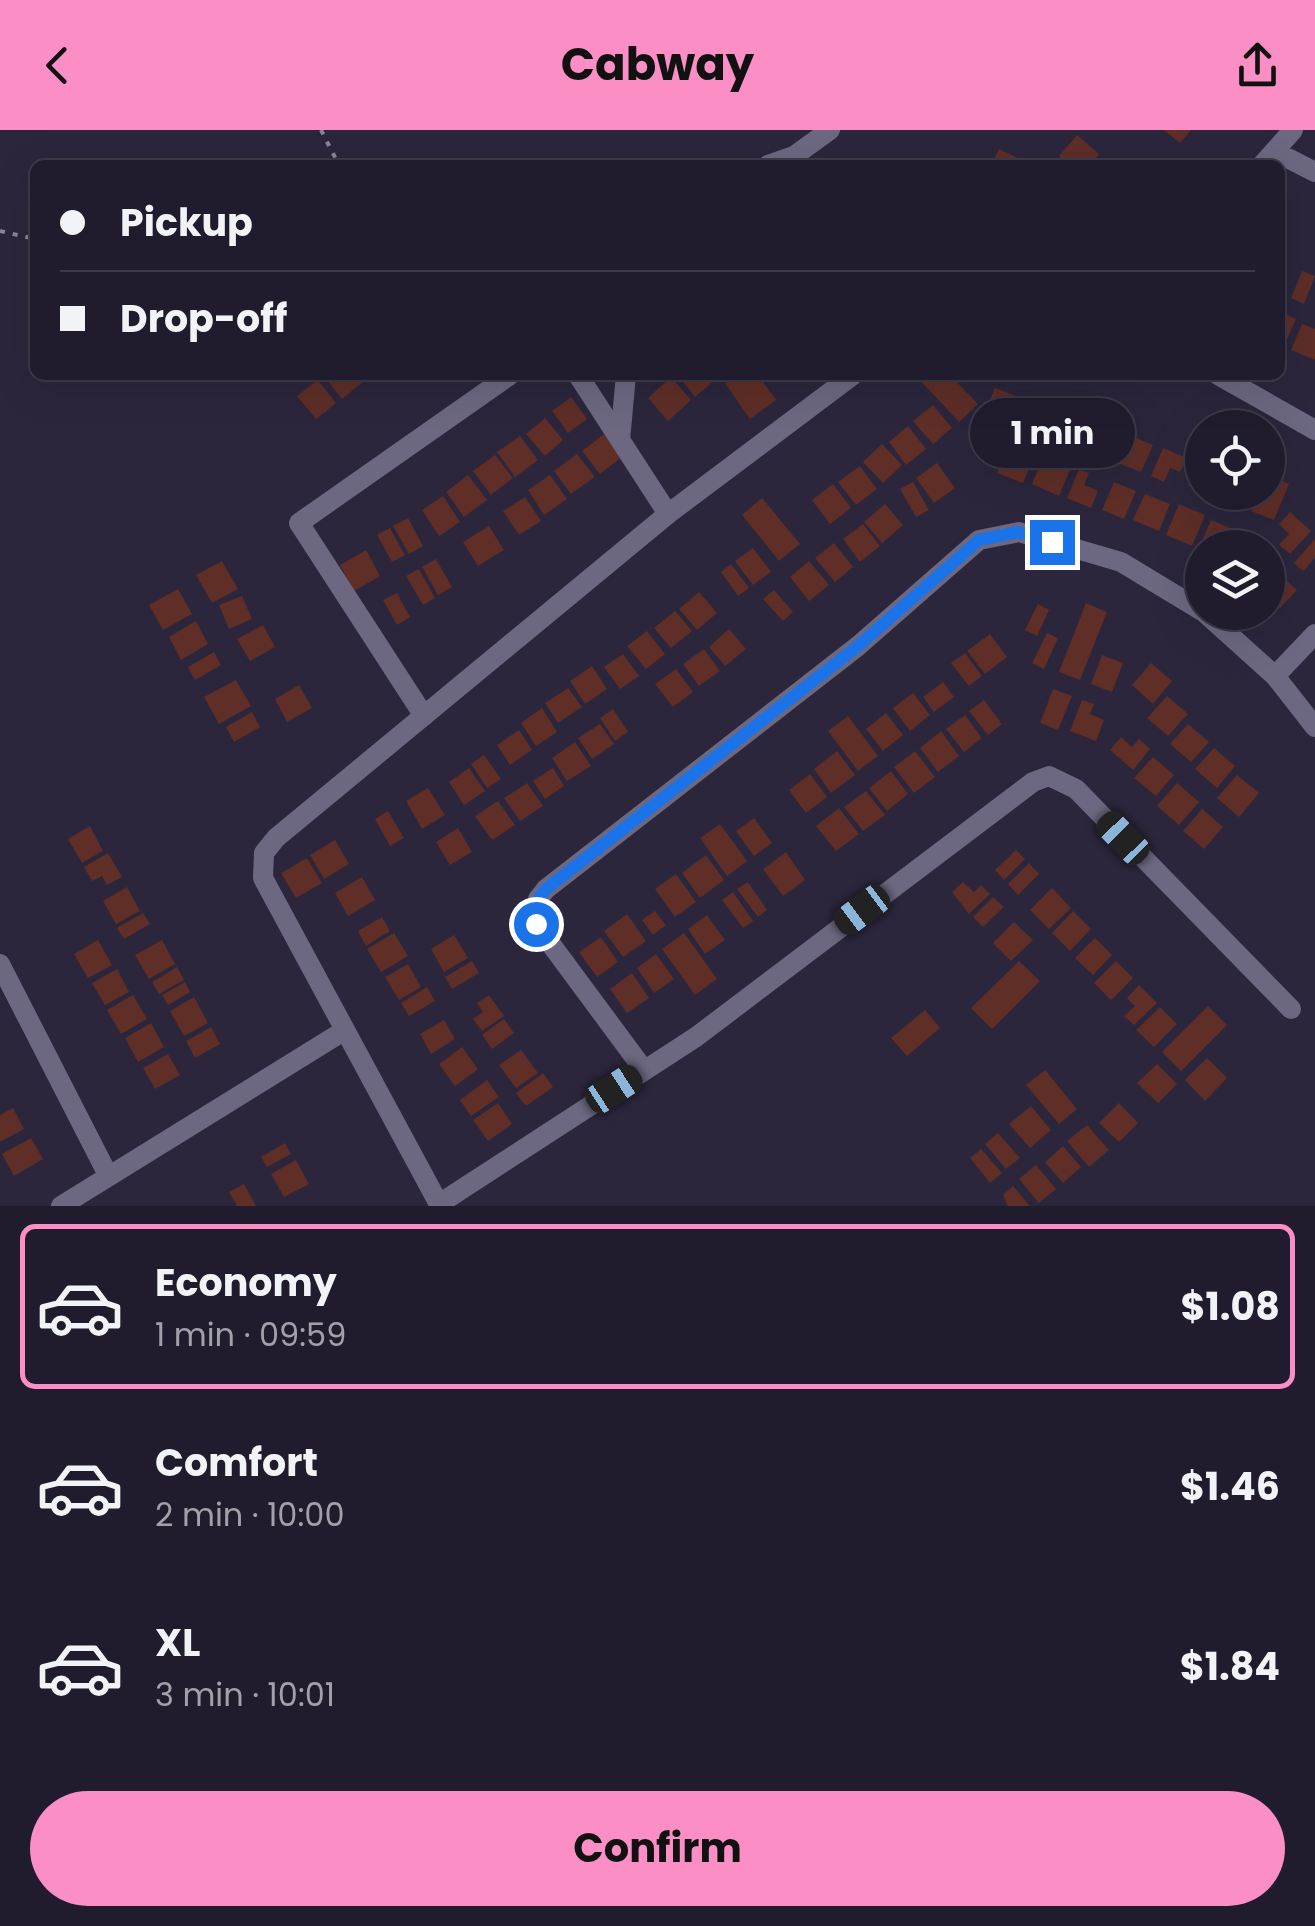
<!DOCTYPE html>
<meta charset="utf-8">
<style>
:root{--surface:#201c2d;--page:#2d2939;--text:#f1f3f6;--muted:#a2a1aa;--line:#3d3a49;--accent:#fb8fc5}
body{margin:0;font-family:Poppins,sans-serif;background:var(--page);color:var(--text);height:100vh;display:flex;flex-direction:column;font-size:38px;white-space:nowrap}
*{box-sizing:border-box;margin:0}
p{font-size:32px;color:var(--muted)}
.icon{flex:none;width:55px;height:55px;fill:none;stroke:currentColor;stroke-width:2;stroke-linecap:round;stroke-linejoin:round}
.map{position:relative;height:1076px;overflow:hidden}
.panel{display:flex;flex-direction:column;background:var(--surface);flex:1}
.panel>*{flex:none}
.banner{position:absolute;left:30px;top:30px;width:1255px;height:220px;border-radius:15px;box-shadow:0 10px 40px #0002,0 0 0 2px var(--line);display:grid;align-content:center;height:220px;padding:0 30px;background:var(--surface)}
.tools{position:absolute;left:1185px;top:280px;display:grid;gap:20px}
.tools a{display:grid;place-items:center;width:100px;height:100px;border-radius:50%;background:var(--surface);box-shadow:0 10px 40px #0002,0 0 0 2px var(--line);font-size:50px}
.end{position:absolute;width:45px;height:45px;margin:-22px;border:12px solid #1a73e8;background:#fff;box-shadow:0 0 0 5px #fff}
.from{border-radius:50%}
.bubble{position:absolute;height:70px;border-radius:35px;background:var(--surface);box-shadow:0 10px 40px #0002,0 0 0 2px var(--line);font-size:32px;font-weight:700;line-height:70px;text-align:center}
.car{position:absolute;width:30px;height:60px;margin:-30px -15px;border-radius:12px;box-shadow:0 0 8px 2px #0007;background:linear-gradient(#222 24%,#8ab4d8 0 40%,#222 0 76%,#8ab4d8 0 86%,#222 0)}
.banner b{display:flex;align-items:center;gap:35px;height:95px;font-size:38px}
.banner b+b{border-top:2px solid var(--line)}
.banner i{width:25px;height:25px;background:var(--text)}
ul{padding:18px 0 0;list-style:none}
li{display:flex;align-items:center;gap:30px;height:165px;margin:0 20px 15px;padding:0 10px;border:5px solid transparent;border-radius:15px}
li div{flex:1}
li b{display:block;font-size:38px}
li em{font-style:normal;font-weight:700}
li.active{border-color:var(--accent)}
li>.icon{width:90px;height:90px;stroke-width:1.5}
.action{display:flex;gap:20px;margin-top:auto;padding:20px 30px}
.action a{flex:1;height:115px;border-radius:60px;background:var(--accent);color:#111;font-size:40px;font-weight:700;line-height:115px;text-align:center}
header{display:flex;justify-content:space-between;align-items:center;height:130px;padding:0 30px;background:var(--accent);color:#111;font-size:45px;font-weight:700}
.map>svg:first-child{display:block}
.building{fill:#5e2e27}
.lines{fill:none;stroke-linecap:round;stroke-linejoin:round}
.path{stroke:#888597;stroke-width:4;stroke-dasharray:5 8;stroke-linecap:butt}
.minor{stroke:#6c6881;stroke-width:20}
.route{stroke:#1a73e8;stroke-width:12}
</style>
<header><svg class="icon" aria-label="back" viewBox="0 0 24 24"><path d="M15 5l-7 7 7 7"/></svg>Cabway<svg class="icon" aria-label="share" viewBox="0 0 24 24"><path d="M12 15V3M7 8l5-5 5 5M5 13v7h14v-7"/></svg></header>
<div class="map">
<svg width="1315" height="1076" viewBox="0 0 1315 1076">
<rect width="100%" height="100%" fill="#2b263c"/>
<path class="building" d="M1164 0H1191L1180 13Z
M1077 5 1099 24 1090 35H1069L1059 26Z
M999 19 1024 31 1022 35H991Z
M1302 141 1315 146 1304 174 1291 168Z
M1280 182 1296 189 1284 216 1280 215Z
M1302 194 1315 199V230L1291 220Z
M323 245H357L363 252 342 269Z
M678 245H713L716 249 695 267Z
M737 245H758L776 270 750 289 725 253Z
M923 245H961L955 250 978 274 959 292 919 249Z
M671 247 691 270 668 291 648 268Z
M318 250 336 273 316 289 297 266Z
M995 258 1016 266 1004 295 983 286Z
M571 267 587 289 568 303 552 281Z
M933 275 952 298 933 314 913 291Z
M1041 275 1054 281 1042 308 1029 303Z
M1062 280 1087 291 1075 320 1049 309Z
M545 288 563 310 545 326 526 304Z
M1095 293 1120 303 1110 329 1084 319Z
M908 296 926 319 906 335 889 312Z
M604 304 622 327 600 344 582 321Z
M1129 305 1153 315 1141 342 1118 333Z
M520 306 538 330 515 347 497 322Z
M1010 313 1036 323 1023 353 997 343Z
M882 314 902 335 883 353 863 332Z
M1163 318 1187 328 1180 342 1170 338 1164 352 1151 346Z
M1202 323V362L1189 356Z
M577 324 595 347 571 364 554 341Z
M495 325 513 348 491 365 473 341Z
M1044 325 1071 337 1059 366 1032 354Z
M937 333 955 358 934 373 916 348Z
M860 336 877 359 856 375 838 352Z
M1079 339 1089 343 1084 355 1098 361 1091 378 1067 368Z
M468 345 487 370 464 387 446 362Z
M550 345 567 369 544 385 528 360Z
M1268 345 1289 354 1274 390 1251 381 1259 362H1268Z
M913 352 929 380 916 387 900 359Z
M1114 352 1136 361 1124 389 1102 380Z
M833 354 851 378 830 394 812 370Z
M1222 362H1247L1240 378 1219 369Z
M1145 364 1170 374 1159 401 1133 390Z
M443 366 460 392 439 406 422 380Z
M525 367 541 391 519 405 503 381Z
M762 368 800 414 779 431 742 385Z
M885 374 903 395 882 413 864 392Z
M1179 374 1205 385 1192 416 1166 405Z
M1290 382 1311 401 1290 424 1279 415 1289 404 1279 394Z
M408 388 423 416 409 424 393 396Z
M1211 390 1235 400 1228 418H1199Z
M863 394 880 416 860 432 843 409Z
M489 396 504 420 478 436 463 412Z
M390 398 405 425 392 432 377 405Z
M1315 409V428L1303 441 1294 433Z
M834 413 853 437 835 452 815 428Z
M753 418 771 442 753 455 735 431Z
M366 420 380 446 354 461 340 435Z
M436 429 452 457 438 465 422 437Z
M222 431 238 459 212 473 196 445Z
M809 431 829 455 809 471 790 447Z
M731 434 749 458 738 466 721 442Z
M419 439 435 468 423 475 406 446Z
M1278 443 1297 460 1279 479 1268 469V454Z
M178 459 192 484 163 500 149 475Z
M774 460 793 482 783 491 763 469Z
M699 462 717 483 697 500 679 479Z
M397 463 410 487 397 495 383 470Z
M242 466 252 489 229 499 219 475Z
M1086 473 1107 482 1080 550 1059 542Z
M1038 474 1049 480 1037 506 1025 500Z
M675 481 692 501 671 518 654 498Z
M196 491 208 514 181 530 169 507Z
M263 495 275 517 250 531 237 509Z
M729 499 746 519 725 536 709 517Z
M647 501 665 524 646 539 627 516Z
M1047 503 1058 508 1044 539 1032 533Z
M990 504 1007 527 985 544 967 521Z
M704 519 720 541 699 556 683 534Z
M214 522 221 535 195 550 188 537Z
M965 523 982 546 969 556 951 533Z
M623 524 639 546 620 559 604 537Z
M1102 525 1123 533 1112 562 1091 554Z
M1151 533 1172 551 1153 574 1132 555Z
M592 536 607 559 585 574 570 551Z
M676 539 693 562 673 577 655 554Z
M236 550 251 576 219 594 204 567Z
M943 552 954 567 934 582 923 567Z
M299 555 312 578 287 592 275 569Z
M568 558 582 577 558 593 545 573Z
M1053 559 1072 566 1058 600 1040 593Z
M913 563 930 585 910 601 893 578Z
M1167 566 1188 584 1168 606 1147 588Z
M984 570 1002 594 988 605 969 581Z
M1082 570 1094 574 1090 584 1104 590 1096 611 1070 601Z
M542 578 557 602 536 616 521 593Z
M613 579 628 602 615 611 600 588Z
M252 582 260 597 234 612 226 597Z
M886 583 903 605 883 621 866 599Z
M965 585 982 608 964 622 946 599Z
M848 586 878 626 858 641 828 601Z
M600 594 614 614 592 629 578 608Z
M1188 594 1209 612 1191 632 1170 614Z
M519 600 532 620 510 635 497 615Z
M941 601 959 626 938 642 920 618Z
M1121 607 1132 617 1139 609 1150 619 1133 640 1110 620Z
M575 612 591 636 567 651 552 628Z
M1214 618 1235 636 1217 658 1195 639Z
M837 621 855 645 831 663 814 639Z
M915 621 935 647 914 663 894 637Z
M484 625 501 649 487 658 471 634Z
M1153 627 1174 645 1156 666 1134 648Z
M469 638 485 661 464 675 449 652Z
M553 638 564 656 545 669 533 651Z
M891 641 908 664 887 681 869 658Z
M810 644 827 667 806 683 789 660Z
M1237 645 1259 663 1239 687 1217 668Z
M527 653 543 676 520 691 504 668Z
M1177 653 1199 672 1179 695 1157 676Z
M428 658 445 685 422 699 406 671Z
M866 661 885 685 863 701 844 677Z
M498 671 515 695 492 710 475 686Z
M839 678 859 704 836 721 816 696Z
M1202 679 1223 697 1204 719 1183 701Z
M388 681 404 708 390 716 375 689Z
M754 688 772 713 754 726 736 701Z
M720 694 747 731 727 746 700 708Z
M90 696 103 721 82 733 68 709Z
M458 698 472 722 450 735 436 712Z
M335 710 349 734 324 749 310 725Z
M1016 720 1025 729 1004 750 995 740Z
M786 722 805 750 783 766 763 739Z
M108 723 122 747 107 755 102 746 92 751 84 737Z
M706 725 724 750 700 768 682 743Z
M307 728 322 753 296 768 281 743Z
M1029 733 1039 744 1018 765 1008 754Z
M676 744 696 772 675 787 655 759Z
M362 747 375 770 348 786 335 763Z
M748 752 767 780 758 787 737 759Z
M963 752 974 762 981 755 990 764 969 784 952 762Z
M127 757 140 781 116 794 103 771Z
M1052 758 1071 778 1049 799 1030 780Z
M733 762 753 791 743 798 722 770Z
M993 767 1004 777 983 797 973 787Z
M655 781 666 795 653 805 642 790Z
M1073 781 1091 799 1070 821 1052 803Z
M143 783 150 794 124 809 117 798Z
M627 784 646 811 623 827 604 801Z
M707 785 725 810 705 824 688 799Z
M382 787 390 801 366 816 358 801Z
M1014 792 1033 810 1011 831 993 813Z
M394 803 408 826 381 842 367 819Z
M684 803 717 849 695 865 662 819Z
M454 805 468 828 444 842 431 819Z
M601 807 618 832 597 847 579 822Z
M1095 808 1112 825 1093 845 1075 828Z
M98 810 112 835 88 848 74 824Z
M162 810 175 834 149 849 135 825Z
M656 824 674 849 654 863 637 838Z
M472 831 479 843 452 859 445 847Z
M1019 831 1040 851 992 899 971 878Z
M1116 831 1133 848 1111 870 1094 853Z
M408 834 421 857 399 870 385 847Z
M177 837 184 850 159 864 152 852Z
M117 839 129 862 105 875 92 853Z
M632 843 649 868 627 883 610 859Z
M185 852 190 862 168 875 162 865Z
M1139 855 1157 873 1134 895 1124 886 1135 876 1127 868Z
M427 857 435 871 409 886 401 873Z
M133 865 147 889 121 904 107 880Z
M489 865 504 886 482 901 473 889 483 882 477 873Z
M194 867 208 893 184 906 170 881Z
M1208 876 1227 895 1181 941 1162 922Z
M1160 877 1177 894 1154 917 1136 900Z
M925 880 940 898 907 926 891 908Z
M504 889 514 903 492 919 482 905Z
M444 890 455 909 431 924 420 904Z
M151 893 164 917 138 932 125 908Z
M211 897 220 914 195 928 186 911Z
M462 917 478 939 455 956 439 934Z
M521 920 538 943 516 958 499 935Z
M168 924 180 945 155 959 143 938Z
M1207 928 1227 948 1205 971 1185 950Z
M1157 934 1177 954 1158 973 1137 953Z
M1045 940 1077 979 1059 994 1026 955Z
M543 943 553 957 526 976 516 963Z
M487 950 499 967 471 986 460 970Z
M498 973 512 994 488 1011 473 990Z
M1119 973 1138 993 1119 1012 1099 993Z
M1031 976 1051 1000 1030 1018 1009 994Z
M13 978 24 999 0 1012V985Z
M1087 995 1109 1020 1089 1037 1067 1011Z
M998 1003 1020 1028 1006 1039 985 1014Z
M31 1008 43 1029 14 1046 2 1024Z
M285 1013 291 1024 267 1037 261 1027Z
M1063 1016 1081 1037 1063 1053 1045 1032Z
M981 1019 1002 1043 990 1053 970 1028Z
M296 1030 309 1054 284 1067 271 1044Z
M1036 1035 1056 1059 1039 1073 1019 1049Z
M244 1054 256 1076H237L229 1062Z
M1013 1056 1030 1076H1008L1003 1065Z"/>
<g class="lines">
<path class="path" d="M321 0 339 35
M0 101 35 109"/>
<path class="minor" d="M1274 21 1315 42
M768 35 794 26 830 0
M1262 35 1293 0
M578 245 668 384
M1218 245 1315 300
M620 310 626 245
M1204 482 1275 546 1315 597
M1275 546 1315 504
M424 586 299 393 510 245
M0 834 108 1045
M644 940 536 794 538 769 546 759 858 516 979 410 1019 402 1121 432 1202 481
M439 1074 696 907 1033 652 1049 646 1076 659 1291 879
M61 1076 342 902
M440 1076 263 748 264 723 276 708 668 384 853 245"/>
</g>
<g class="lines">
<path class="route" d="M536 794 538 769 546 759 858 516 979 410 1018 402 1052 412"/>
</g>
</svg>
<div class="tools">
<a><svg class="icon" aria-label="locate" viewBox="0 0 24 24"><circle cx="12" cy="12" r="6"/><path d="M12 2v4M12 18v4M2 12h4M18 12h4"/></svg></a>
<a><svg class="icon" aria-label="layers" viewBox="0 0 24 24"><path d="M12 4l9 5-9 5-9-5zM3 14l9 5 9-5"/></svg></a>
</div>
<i class="end from" style="left:536px;top:794px"></i>
<i class="end" style="left:1052px;top:412px"></i>
<div class="bubble" style="left:970px;top:268px;width:165px">1 min</div>
<i class="car" style="left:1123px;top:708px;rotate:316deg"></i>
<i class="car" style="left:862px;top:780px;rotate:233deg"></i>
<i class="car" style="left:614px;top:959px;rotate:57deg"></i>
<div class="banner">
<b><i class="from"></i>Pickup</b>
<b><i></i>Drop-off</b>
</div>
</div>
<section class="panel">
<ul>
<li class="active"><svg class="icon" aria-label="car" viewBox="0 0 24 24"><path d="M5 17H2v-5l4-1 3-4h7l3 4 3 1v5h-3M9 17h6M6 11h13"/><circle cx="7" cy="17" r="2"/><circle cx="17" cy="17" r="2"/></svg><div><b>Economy</b><p>1 min · 09:59</p></div><em>$1.08</em></li>
<li><svg class="icon" aria-label="car" viewBox="0 0 24 24"><path d="M5 17H2v-5l4-1 3-4h7l3 4 3 1v5h-3M9 17h6M6 11h13"/><circle cx="7" cy="17" r="2"/><circle cx="17" cy="17" r="2"/></svg><div><b>Comfort</b><p>2 min · 10:00</p></div><em>$1.46</em></li>
<li><svg class="icon" aria-label="car" viewBox="0 0 24 24"><path d="M5 17H2v-5l4-1 3-4h7l3 4 3 1v5h-3M9 17h6M6 11h13"/><circle cx="7" cy="17" r="2"/><circle cx="17" cy="17" r="2"/></svg><div><b>XL</b><p>3 min · 10:01</p></div><em>$1.84</em></li>
</ul>
<div class="action"><a>Confirm</a></div>
</section>
